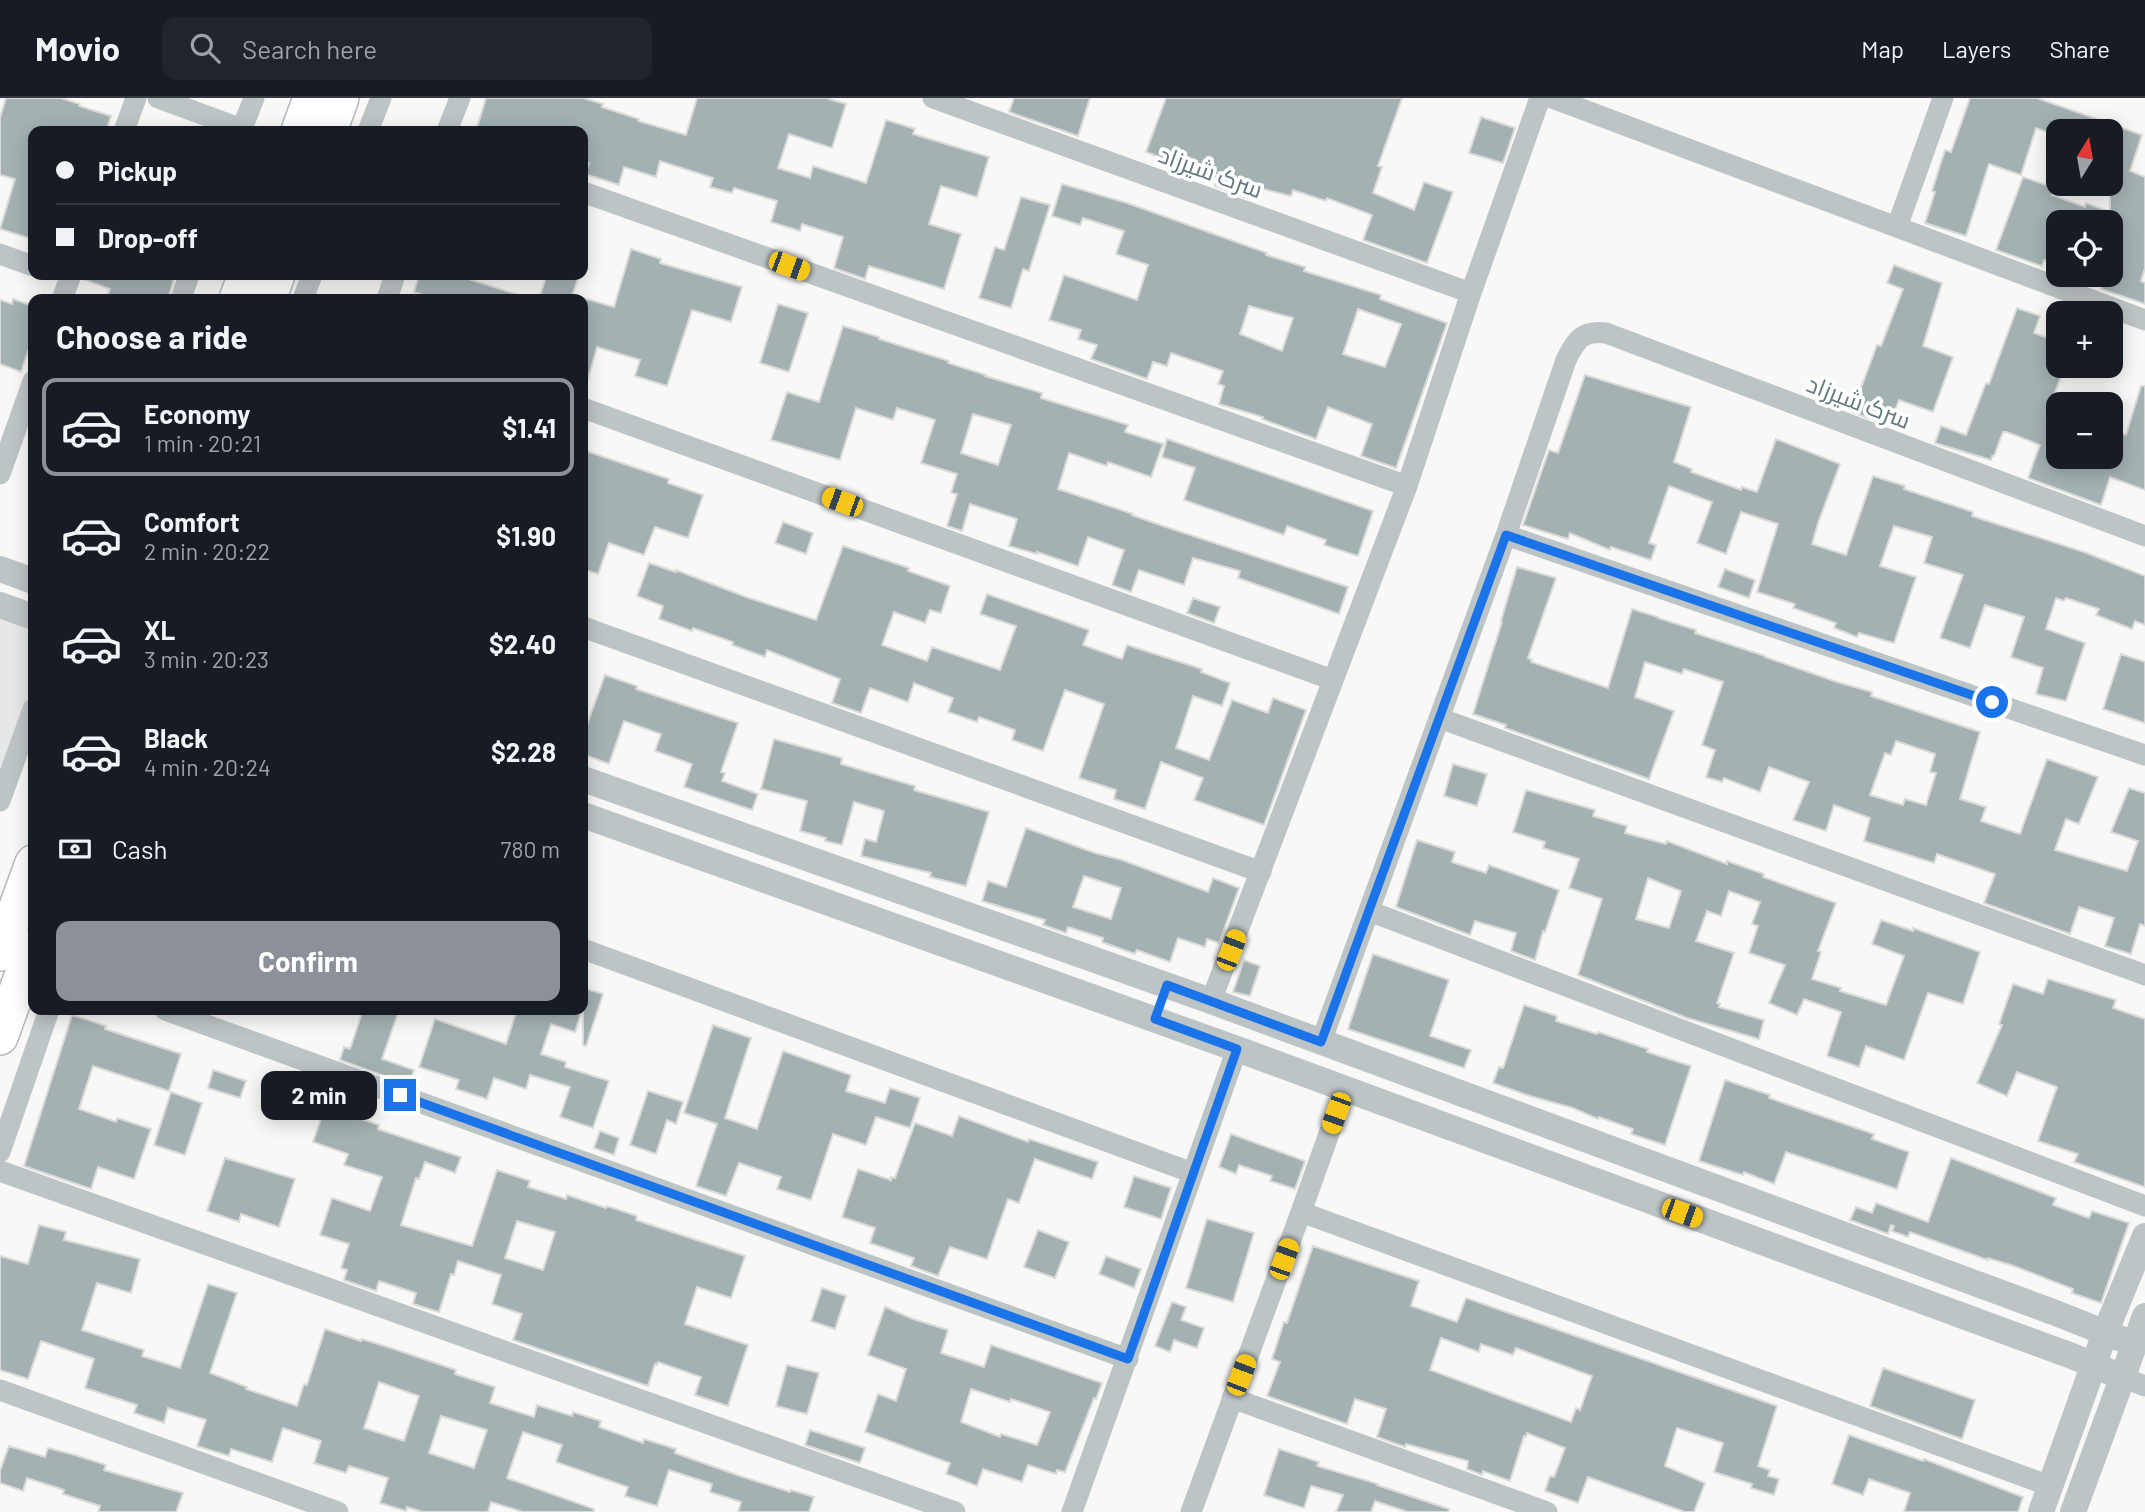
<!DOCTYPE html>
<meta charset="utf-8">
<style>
:root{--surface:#171b24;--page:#20242c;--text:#f1f3f6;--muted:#9ea1a6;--line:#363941;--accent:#8c9099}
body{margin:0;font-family:Barlow,Cairo,sans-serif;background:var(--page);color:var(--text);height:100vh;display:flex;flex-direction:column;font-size:26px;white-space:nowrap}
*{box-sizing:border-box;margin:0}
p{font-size:23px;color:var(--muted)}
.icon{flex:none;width:38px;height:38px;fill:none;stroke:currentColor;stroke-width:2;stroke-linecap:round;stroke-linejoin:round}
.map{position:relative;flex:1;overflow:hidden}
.panel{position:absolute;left:28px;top:196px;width:560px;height:721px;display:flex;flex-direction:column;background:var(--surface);border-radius:14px;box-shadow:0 4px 18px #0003}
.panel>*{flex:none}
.hud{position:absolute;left:28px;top:28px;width:560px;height:154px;border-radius:14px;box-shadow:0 4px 18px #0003;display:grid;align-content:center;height:154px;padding:0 28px;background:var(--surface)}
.needle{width:46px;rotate:11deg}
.fabs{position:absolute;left:2046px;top:21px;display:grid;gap:14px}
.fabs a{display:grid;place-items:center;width:77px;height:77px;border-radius:14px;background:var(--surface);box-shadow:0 4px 18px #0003;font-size:35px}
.end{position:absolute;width:32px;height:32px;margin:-16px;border:9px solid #1a73e8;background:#fff;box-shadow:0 0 0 4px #fff}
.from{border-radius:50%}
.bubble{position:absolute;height:49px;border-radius:14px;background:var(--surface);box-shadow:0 4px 18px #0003;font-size:23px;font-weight:700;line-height:49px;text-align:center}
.car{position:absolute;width:21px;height:42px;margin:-21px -10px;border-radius:9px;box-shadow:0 0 5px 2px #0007;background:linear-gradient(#f5c518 24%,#345 0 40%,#f5c518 0 76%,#345 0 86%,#f5c518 0)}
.hud b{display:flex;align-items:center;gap:24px;height:66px;font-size:26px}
.hud b+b{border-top:2px solid var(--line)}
.hud i{width:18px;height:18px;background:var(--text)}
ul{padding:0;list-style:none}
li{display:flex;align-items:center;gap:21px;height:98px;margin:0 14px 10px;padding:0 14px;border:4px solid transparent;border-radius:14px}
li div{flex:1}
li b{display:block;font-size:26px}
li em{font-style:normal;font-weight:700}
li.active{border-color:var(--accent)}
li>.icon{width:63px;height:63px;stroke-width:1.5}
h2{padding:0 28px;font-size:32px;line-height:84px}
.pay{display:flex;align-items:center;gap:18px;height:77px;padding:0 28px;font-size:26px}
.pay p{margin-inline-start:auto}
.button{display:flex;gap:14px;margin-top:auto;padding:14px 28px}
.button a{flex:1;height:80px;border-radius:14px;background:var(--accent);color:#fff;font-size:28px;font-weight:700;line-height:80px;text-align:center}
header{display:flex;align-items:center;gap:42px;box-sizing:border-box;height:98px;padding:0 35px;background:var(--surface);border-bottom:2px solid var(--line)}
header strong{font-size:33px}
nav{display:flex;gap:38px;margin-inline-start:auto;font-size:24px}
.search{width:490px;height:63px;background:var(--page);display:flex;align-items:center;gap:18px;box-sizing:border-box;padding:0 24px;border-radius:14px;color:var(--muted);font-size:26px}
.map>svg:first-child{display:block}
.built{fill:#e6e8e7}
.building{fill:#a4b1b3;stroke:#dadad8;stroke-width:2;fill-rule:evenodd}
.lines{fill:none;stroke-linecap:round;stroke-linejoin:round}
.trunk-casing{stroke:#b3b9bb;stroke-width:38}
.minor{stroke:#bdc4c6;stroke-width:21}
.tertiary{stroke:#bdc4c6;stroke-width:26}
.trunk{stroke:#fff;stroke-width:35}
.route{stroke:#1a73e8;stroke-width:9}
.labels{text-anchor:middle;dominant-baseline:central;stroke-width:7;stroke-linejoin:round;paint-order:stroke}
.street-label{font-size:24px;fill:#647a80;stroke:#fff}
</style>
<header>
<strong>Movio</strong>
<div class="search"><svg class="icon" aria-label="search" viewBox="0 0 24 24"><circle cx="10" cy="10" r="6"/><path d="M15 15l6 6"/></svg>Search here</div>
<nav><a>Map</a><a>Layers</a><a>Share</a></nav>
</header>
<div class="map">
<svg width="2145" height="1414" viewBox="0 0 2145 1414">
<rect width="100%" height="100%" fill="#f8f8f6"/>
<path class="built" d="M0 507 33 519V611L0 703Z"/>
<path class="building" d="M6 0H61L80 6 79 8 111 18 106 33H33V125L29 140 0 131 15 81 0 77V20Z
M486 0H583L603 6 602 9 639 21 638 23 686 37 697 0H826L846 6 832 50 789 36 778 70 810 80 813 68 866 85 886 22 915 31 913 36 989 59 977 99 941 88 929 126 961 136 944 191 869 168 865 181 834 170 843 139 802 126 800 133 771 124 777 103 734 90 732 95 710 89 713 80 660 63 656 79 624 69 619 87 585 76 589 65 583 63V33H476Z
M1014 0H1090L1078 38 1009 14Z
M1166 0H1402L1378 68 1382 69 1373 95 1414 112 1424 84 1453 94 1427 165 1363 142 1372 117 1327 100 1326 103 1293 92 1291 98 1251 88 1247 100 1215 88 1217 81 1175 66V65L1146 54Z
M1970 0H2037L2142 37 2130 73 2145 79V170L2141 183 2145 185V206L2101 191 2106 177H2110V124H2058V166L2044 162 2042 168 1996 152 2023 79 2055 90 2052 97 2085 109 2086 105 2110 114V33H2058V38L2036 30 2021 77 1989 66 1966 138 1925 125 1935 94 1932 93 1945 52 1951 54Z
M1481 19 1515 30 1503 65 1469 55Z
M1062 86 1127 105 1267 155 1266 157 1305 169 1304 173 1381 197 1380 201 1447 225 1396 370 1361 358 1372 326 1328 309 1316 341 1262 321 1263 319 1219 306 1224 288 1218 286 1223 273 1171 255 1167 268 1153 264 1147 281 1091 261 1097 247 1078 241 1081 232 1049 222 1064 177 1137 202 1148 167 1116 156 1124 133 1083 120 1080 127 1052 118ZM1249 208 1293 220 1282 253 1240 236ZM1358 211 1401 226 1385 269 1343 256Z
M1021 99 1050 107 1029 173 1023 171 1011 210 979 200 995 149 1004 152Z
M631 151 661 161 660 165 742 189 731 224 692 212 667 288 635 278 640 262 597 249 587 284 583 283V200L614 209Z
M1894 167 1942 185 1923 248 1953 259 1933 314 1899 302 1889 328 1852 314 1877 247 1881 248 1903 191 1887 185Z
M84 177H175L168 201H106L110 191 83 181Z
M419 177H456L522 198 521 201H436L414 194Z
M547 177H579L571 201H539Z
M13 201 33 208V238L21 274 0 266V202L12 206Z
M778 206 808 215 789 274 760 265Z
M2017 210 2040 218 2034 235 2058 244V268H2065L2049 310 2058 313V359H2110V332L2126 337 2141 288H2145V392L2110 379 2101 407 2028 380 2040 347 2007 334H2003L1994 358H1992L1991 362 1935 345 1941 328 1966 337 1986 285 1989 286Z
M843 228 879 239V241L949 263 948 265 986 277 985 278 1042 295 1041 300 1128 327 1125 334 1163 346 1151 379 1108 364 1107 368 1069 355 1058 391 1133 416 1132 417 1163 428 1348 489 1339 516 1238 480 1240 473 1193 460 1184 487 1139 472 1131 494 1112 487 1124 452 1088 439 1078 468 1037 454V456L1009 448 1017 421 970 406 962 433 947 428 957 396 951 395 957 376 921 365 935 322 897 310 893 322 856 310 840 362 771 342 787 294 819 304ZM973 316 1011 327 998 367 961 355Z
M1585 277 1691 309 1674 364 1692 371 1691 374 1741 392 1742 389 1757 394 1776 341 1840 366 1818 425 1812 446 1846 457 1873 378 1905 388 1904 391 1973 414 1972 418 2084 454 2145 478V527L2135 523 2132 531 2096 517 2099 511 2066 500 2064 503 2056 500 2046 531 2085 545 2066 603 2036 596 2043 570 2011 559 2024 519 1985 507 1970 550 1940 540 1963 477 1924 465 1932 439 1894 428 1880 468 1916 479 1894 545 1859 535 1857 539 1834 530 1836 525 1793 510 1795 506 1757 494 1778 426 1741 414 1726 456 1697 445 1712 404 1669 388 1649 445 1656 447 1651 462 1611 449 1610 452 1570 435 1568 441 1523 427 1549 352 1558 355Z
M1167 341 1373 413 1358 458 1324 447 1326 442 1287 428 1284 437 1184 402 1195 370 1162 359Z
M583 352 669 381 668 385 703 397 688 440 655 429 644 457 609 445 598 476 583 471Z
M783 424 813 435 806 456 775 445Z
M843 448 909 470 908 473 950 488 941 515 930 512 925 525 894 514 882 547 927 563 932 549 1000 572 1016 528 980 516 987 496 1089 532 1083 547 1122 561 1127 547 1202 571 1201 574 1230 585 1222 608 1193 598 1176 650 1209 662 1232 602 1268 615 1273 600 1306 612 1264 727 1194 702 1203 680 1161 664 1145 711 1114 701 1116 692 1079 680 1104 606 1065 592 1043 653 1012 642 1015 632 979 619 977 624 948 614 953 600 914 585 908 604 870 590 861 615 832 605 840 581 767 552 765 559 732 547 733 544 693 530 692 533 659 521 663 508 637 498 649 465 676 474V472L746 499 816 522Z
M1517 469 1556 480 1528 560 1532 562 1531 564 1608 590 1632 511 1658 519V520L1696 532 1695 535 1765 558V559L1837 584 1872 594 1871 598 1980 634 1960 701 1986 709 1981 723 2020 736 2047 661 2098 679 2079 726 2066 721 2055 752 2127 773 2138 743 2111 734 2129 690 2145 695V828L2140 826 2131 856 2105 848 2114 820 2079 809 2070 836 1984 805 1995 776 1937 756 1934 765 1864 743 1870 720 1834 707 1826 733 1793 722 1809 684 1769 669 1760 694 1724 680 1722 684 1706 679 1715 652 1702 647 1723 584 1684 571 1682 576 1645 564 1635 599 1674 613 1649 681 1505 630 1506 627 1473 616 1502 524 1501 523ZM1896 643 1935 656 1930 674 1936 675 1926 707 1905 701 1903 707 1870 697 1885 655 1891 657Z
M1725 471 1755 482 1749 500 1718 489Z
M1193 500 1220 509 1214 525 1187 515Z
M2121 556 2145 564V625L2103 611Z
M605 577 637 588 636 591 738 625 721 674 725 675 722 683 758 696 752 712 684 689 692 666 655 653 661 636 624 623 609 666 583 656V638Z
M774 641 842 660 841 666 915 688 914 692 989 714 966 788 930 779 931 775 861 758 865 741 876 744 884 713 854 704 842 747 825 743 826 740 800 733 807 703 761 691Z
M1453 666 1487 676 1477 708 1444 698Z
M1526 692 1595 712 1593 718 1627 728 1625 735 1666 746 1667 743 1727 766V763L1764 776 1763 779 1836 805 1818 853 1821 854 1812 881 1841 890 1840 893 1886 907 1904 858 1872 846 1881 822 1913 833V830L1980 854 1963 906 1928 895 1904 962 1866 948 1859 969 1827 958 1841 914 1804 901 1797 917 1769 905 1785 867 1749 855 1758 828 1752 826 1760 804 1729 793 1721 818 1707 813 1696 843 1734 855 1717 905 1720 906 1719 909 1764 922 1759 941 1687 920 1578 877 1602 801 1569 790 1579 761 1543 750 1545 744 1513 734ZM1648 780 1681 793 1669 830 1636 821Z
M1026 730 1095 755 1122 762 1208 794 1213 780 1239 790 1219 845 1207 841 1205 849 1178 840 1170 864 1137 852 1135 856 1102 844 1103 840 1068 829 1066 835 1043 827 1045 822 982 803 988 783 1006 789ZM1084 778 1121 790 1111 821 1073 809Z
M1417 742 1455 754 1452 764 1486 775 1489 767 1559 792 1545 834 1543 833 1535 862 1511 853 1516 835 1475 823 1470 837 1396 809Z
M1373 856 1449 882 1430 938 1471 952 1464 970 1348 931Z
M1244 862 1260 868 1250 898 1233 894Z
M2048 881 2116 902 2113 910 2145 921V1089L2074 1064 2078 1056 2038 1043 2057 989 2017 974 2007 998 1977 985 2002 927 1999 926 2013 886 2043 896Z
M583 890 603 896 586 948 583 947Z
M1524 907 1557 918 1556 923 1597 936 1598 934 1648 951 1647 954 1691 968 1665 1047 1631 1036 1633 1031 1599 1019 1598 1021 1573 1010 1530 998 1493 985 1499 969 1503 970Z
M363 912H399L382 961 414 972 409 987 340 962 344 949 350 951Z
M517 912H582L575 934 551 926 541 956 566 964 565 969 609 983 593 1030 560 1019 570 989 530 977 526 991 494 980 487 1001 456 991 459 982 419 969 435 921 506 946Z
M72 917 106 928 105 931 181 956 169 993 93 968 79 1011 116 1024 117 1020 151 1031 134 1081 98 1069 91 1091 24 1068Z
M713 927 751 940 725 1020 757 1031 783 953 851 977 846 993 885 1005 890 990 920 1000 910 1030 876 1019 866 1047 833 1036 811 1102 777 1091 781 1079 739 1065 726 1098 696 1088 717 1026 684 1015Z
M213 972 246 983 240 1000 208 990Z
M1725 982 1770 997 1769 1000 1874 1036 1872 1041 1909 1054 1897 1091 1786 1054 1774 1086 1744 1074 1743 1077 1699 1063Z
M648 993 683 1004 676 1026 667 1022 656 1056 630 1047Z
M171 994 202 1005 185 1057 154 1047Z
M325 1009 379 1027 378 1031 461 1059 455 1075 425 1064 419 1081 416 1080 401 1127 472 1148 497 1072 530 1083 528 1089 566 1101 567 1097 606 1110 607 1108 637 1118 636 1122 745 1158 731 1200 697 1189 685 1226 748 1247 728 1308 695 1297 701 1279 658 1264 657 1267 655 1266 648 1288 513 1242 522 1216 492 1206 501 1177 458 1163 454 1177 451 1176 439 1214 413 1206 416 1195 379 1183 376 1193 344 1182 347 1172 341 1170 349 1146 320 1137 332 1100 370 1113 382 1079 344 1067 348 1056 313 1044ZM517 1123 555 1134 543 1172 505 1160Z
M959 1018 1028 1044 1029 1041 1098 1064 1092 1081 1035 1061 1019 1105 1008 1101 987 1161 950 1149 938 1178 911 1168 914 1160 870 1145 875 1130 842 1119 858 1071 891 1082V1079L895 1080 915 1025 952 1038Z
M600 1033 619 1040 614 1057 594 1050Z
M1231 1036 1305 1063 1295 1091 1270 1083 1272 1078 1239 1067 1236 1076 1219 1069Z
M225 1060 295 1081 279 1129 241 1116 239 1124 207 1113Z
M1951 1060 2056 1100 2053 1107 2089 1120 2092 1113 2129 1125 2101 1205 2072 1195 2073 1191 2014 1168 1988 1160V1162L1910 1134 1908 1139 1892 1133 1894 1128 1891 1127 1888 1136 1850 1122 1856 1109 1872 1115 1876 1105 1928 1124Z
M1134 1078 1171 1090 1161 1121 1124 1109Z
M1207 1121 1254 1135 1233 1204 1186 1190Z
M39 1127 66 1134 64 1142 140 1161 131 1195 97 1185 82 1232 144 1252 142 1258 180 1270 208 1186 237 1195 210 1275 247 1289 246 1291 297 1308 304 1286 307 1287 325 1231 361 1243 362 1241 391 1250 456 1272 455 1276 495 1289 490 1305 534 1319 537 1307 572 1318 573 1314 601 1323 599 1329 643 1345 644 1341 676 1351 675 1355 740 1378 790 1394 791 1392 814 1399 809 1414H738L741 1404 710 1394 712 1386 669 1372 657 1408 625 1398 628 1389 556 1364 562 1347 523 1334 507 1380 594 1411 593 1414H523L491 1404 488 1414H423L407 1409 406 1413 380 1405 388 1380 349 1368 346 1375 314 1365 321 1343 283 1330 272 1364 231 1351 229 1358 197 1348 206 1322 168 1310 164 1325 134 1315 137 1307 85 1290 94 1261 41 1243 28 1281 0 1272V1158L28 1166ZM379 1284 419 1298 404 1343 364 1330ZM441 1318 487 1332 474 1370 429 1355Z
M1038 1132 1069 1144 1055 1180 1024 1169Z
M1313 1148 1419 1183 1411 1208 1457 1224 1466 1200 1777 1308 1758 1368 1770 1372 1768 1378 1779 1381 1774 1397 1751 1390 1752 1386 1714 1374 1723 1345 1677 1330 1665 1368 1705 1385 1694 1414H1685L1588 1379 1578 1405 1545 1393 1550 1378 1554 1379 1565 1350 1527 1335 1526 1339 1524 1338 1510 1383 1483 1373 1482 1377 1467 1371 1468 1363 1406 1346 1405 1349 1377 1339 1386 1311 1355 1301 1347 1326 1267 1298 1280 1264 1272 1261 1284 1224 1287 1225ZM1441 1240 1479 1254 1481 1246 1513 1257 1516 1250 1592 1278 1580 1312 1576 1310 1571 1324 1430 1272Z
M1106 1158 1141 1171 1134 1190 1099 1176Z
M822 1190 846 1198 835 1231 811 1223Z
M1172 1204 1186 1209 1181 1222 1204 1230 1197 1250 1174 1242 1170 1254 1155 1248Z
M885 1209 913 1221 948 1232 941 1255 984 1269 991 1247 1102 1285 1096 1301 1094 1300 1065 1374 1057 1372 1056 1376 1028 1367 1022 1384 983 1371 977 1388 946 1376 950 1365 865 1334 878 1296 896 1303 906 1271 868 1257ZM971 1291 1010 1304 1011 1301 1050 1314 1037 1347 1001 1336 1000 1339 961 1324Z
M787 1267 819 1275 807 1316 776 1308Z
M1883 1270 1975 1302 1962 1341 1870 1308Z
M810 1332 865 1350 860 1365 805 1347Z
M1849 1337 1923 1363 1924 1361 2023 1399 2018 1414H1904L1910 1395 1869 1381 1863 1397 1832 1386Z
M9 1348 45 1359 48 1350 75 1357 106 1367 104 1372 183 1395 176 1414H98L100 1408 63 1396 64 1392 27 1380 23 1393 0 1385V1373Z
M1279 1351 1319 1364 1317 1368 1378 1386 1377 1387 1449 1411 1448 1414H1408L1375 1403 1371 1414H1336L1343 1397 1311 1388 1304 1410 1264 1397Z"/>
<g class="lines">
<g class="trunk-casing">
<path id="trunk" d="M299 33 311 0
M329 33 341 0
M237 201 246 177
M268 201 277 177
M0 855 33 765
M0 939 33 848"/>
</g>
<path class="minor" d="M158 0 242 31
M933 0 1471 195
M1552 0 2145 222
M124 33 136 0
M241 33 254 0
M368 33 381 0
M447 33 460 0
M583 94 1407 388
M1897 129 1943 0
M0 156 33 168
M62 201 71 177
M181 201 189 177
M303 201 312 177
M387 201 395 177
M583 310 1333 582
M0 376 33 283
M1506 437 2145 657
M583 529 1261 774
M1439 620 2145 877
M0 703 33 611
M1369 813 2145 1108
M583 851 1193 1075
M1211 903 1407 388 1471 195 1540 0
M165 912 1128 1261
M1321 944 1506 437 1566 262C1576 242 1582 232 1606 235L2145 438
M1345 991 1301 1114 2050 1388
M0 1054 49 912
M0 1073 955 1414
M2122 1279 2145 1288
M0 1292 338 1414
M1232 1300 1547 1414
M1072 1414 1237 951
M1191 1414 1301 1114"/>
<path class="tertiary" d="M0 471 33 483
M0 507 33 519
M583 681 1211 903 2053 1214 2134 1246
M583 717 1237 951 2072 1258 2122 1279
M2041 1414 2105 1235 2145 1138
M2073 1414 2145 1218"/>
<use href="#trunk" class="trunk"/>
</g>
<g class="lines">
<path class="route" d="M400 997 1128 1261 1237 951 1155 921 1167 887 1321 944 1506 437 1992 604"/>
</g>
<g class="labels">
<g class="street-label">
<text transform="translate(1211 73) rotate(20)">سرک شیرزاد</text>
<text transform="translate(1859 303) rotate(21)">سرک شیرزاد</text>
</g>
</g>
</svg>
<div class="fabs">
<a><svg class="needle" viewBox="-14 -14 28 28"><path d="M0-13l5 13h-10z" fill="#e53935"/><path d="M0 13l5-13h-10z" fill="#9ea1a6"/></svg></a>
<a><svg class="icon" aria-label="locate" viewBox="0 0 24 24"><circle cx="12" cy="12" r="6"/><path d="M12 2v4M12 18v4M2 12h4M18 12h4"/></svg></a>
<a>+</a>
<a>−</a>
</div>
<i class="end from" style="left:1992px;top:604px"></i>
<i class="end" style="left:400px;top:997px"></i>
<div class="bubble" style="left:261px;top:973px;width:116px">2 min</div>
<i class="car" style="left:789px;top:168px;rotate:110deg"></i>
<i class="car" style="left:842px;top:404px;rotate:290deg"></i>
<i class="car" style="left:1231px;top:852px;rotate:21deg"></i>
<i class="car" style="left:1336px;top:1015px;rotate:200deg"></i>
<i class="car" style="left:1682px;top:1115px;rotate:110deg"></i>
<i class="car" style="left:1284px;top:1161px;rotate:20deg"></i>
<i class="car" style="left:1241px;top:1277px;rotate:21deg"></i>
<div class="hud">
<b><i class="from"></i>Pickup</b>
<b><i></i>Drop-off</b>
</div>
<section class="panel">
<h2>Choose a ride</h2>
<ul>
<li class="active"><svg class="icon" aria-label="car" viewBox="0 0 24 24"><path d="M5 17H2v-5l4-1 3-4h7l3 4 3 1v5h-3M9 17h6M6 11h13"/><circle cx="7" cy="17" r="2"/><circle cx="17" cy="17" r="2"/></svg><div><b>Economy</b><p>1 min · 20:21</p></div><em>$1.41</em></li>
<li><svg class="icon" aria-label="car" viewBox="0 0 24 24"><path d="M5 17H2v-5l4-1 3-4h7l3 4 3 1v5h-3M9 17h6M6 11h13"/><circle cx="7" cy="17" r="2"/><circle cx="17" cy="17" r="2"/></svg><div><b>Comfort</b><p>2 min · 20:22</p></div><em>$1.90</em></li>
<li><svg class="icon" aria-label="car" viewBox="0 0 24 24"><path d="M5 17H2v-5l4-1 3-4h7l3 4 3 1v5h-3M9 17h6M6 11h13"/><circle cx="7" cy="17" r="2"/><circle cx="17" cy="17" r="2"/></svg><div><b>XL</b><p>3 min · 20:23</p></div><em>$2.40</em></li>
<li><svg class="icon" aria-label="car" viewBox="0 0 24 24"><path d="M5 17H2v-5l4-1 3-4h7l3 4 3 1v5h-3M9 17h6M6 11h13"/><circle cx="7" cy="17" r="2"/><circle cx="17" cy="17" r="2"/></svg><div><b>Black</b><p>4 min · 20:24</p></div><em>$2.28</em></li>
</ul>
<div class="pay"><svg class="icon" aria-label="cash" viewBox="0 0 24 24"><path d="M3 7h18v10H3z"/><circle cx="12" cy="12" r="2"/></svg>Cash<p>780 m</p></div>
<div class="button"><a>Confirm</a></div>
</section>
</div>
